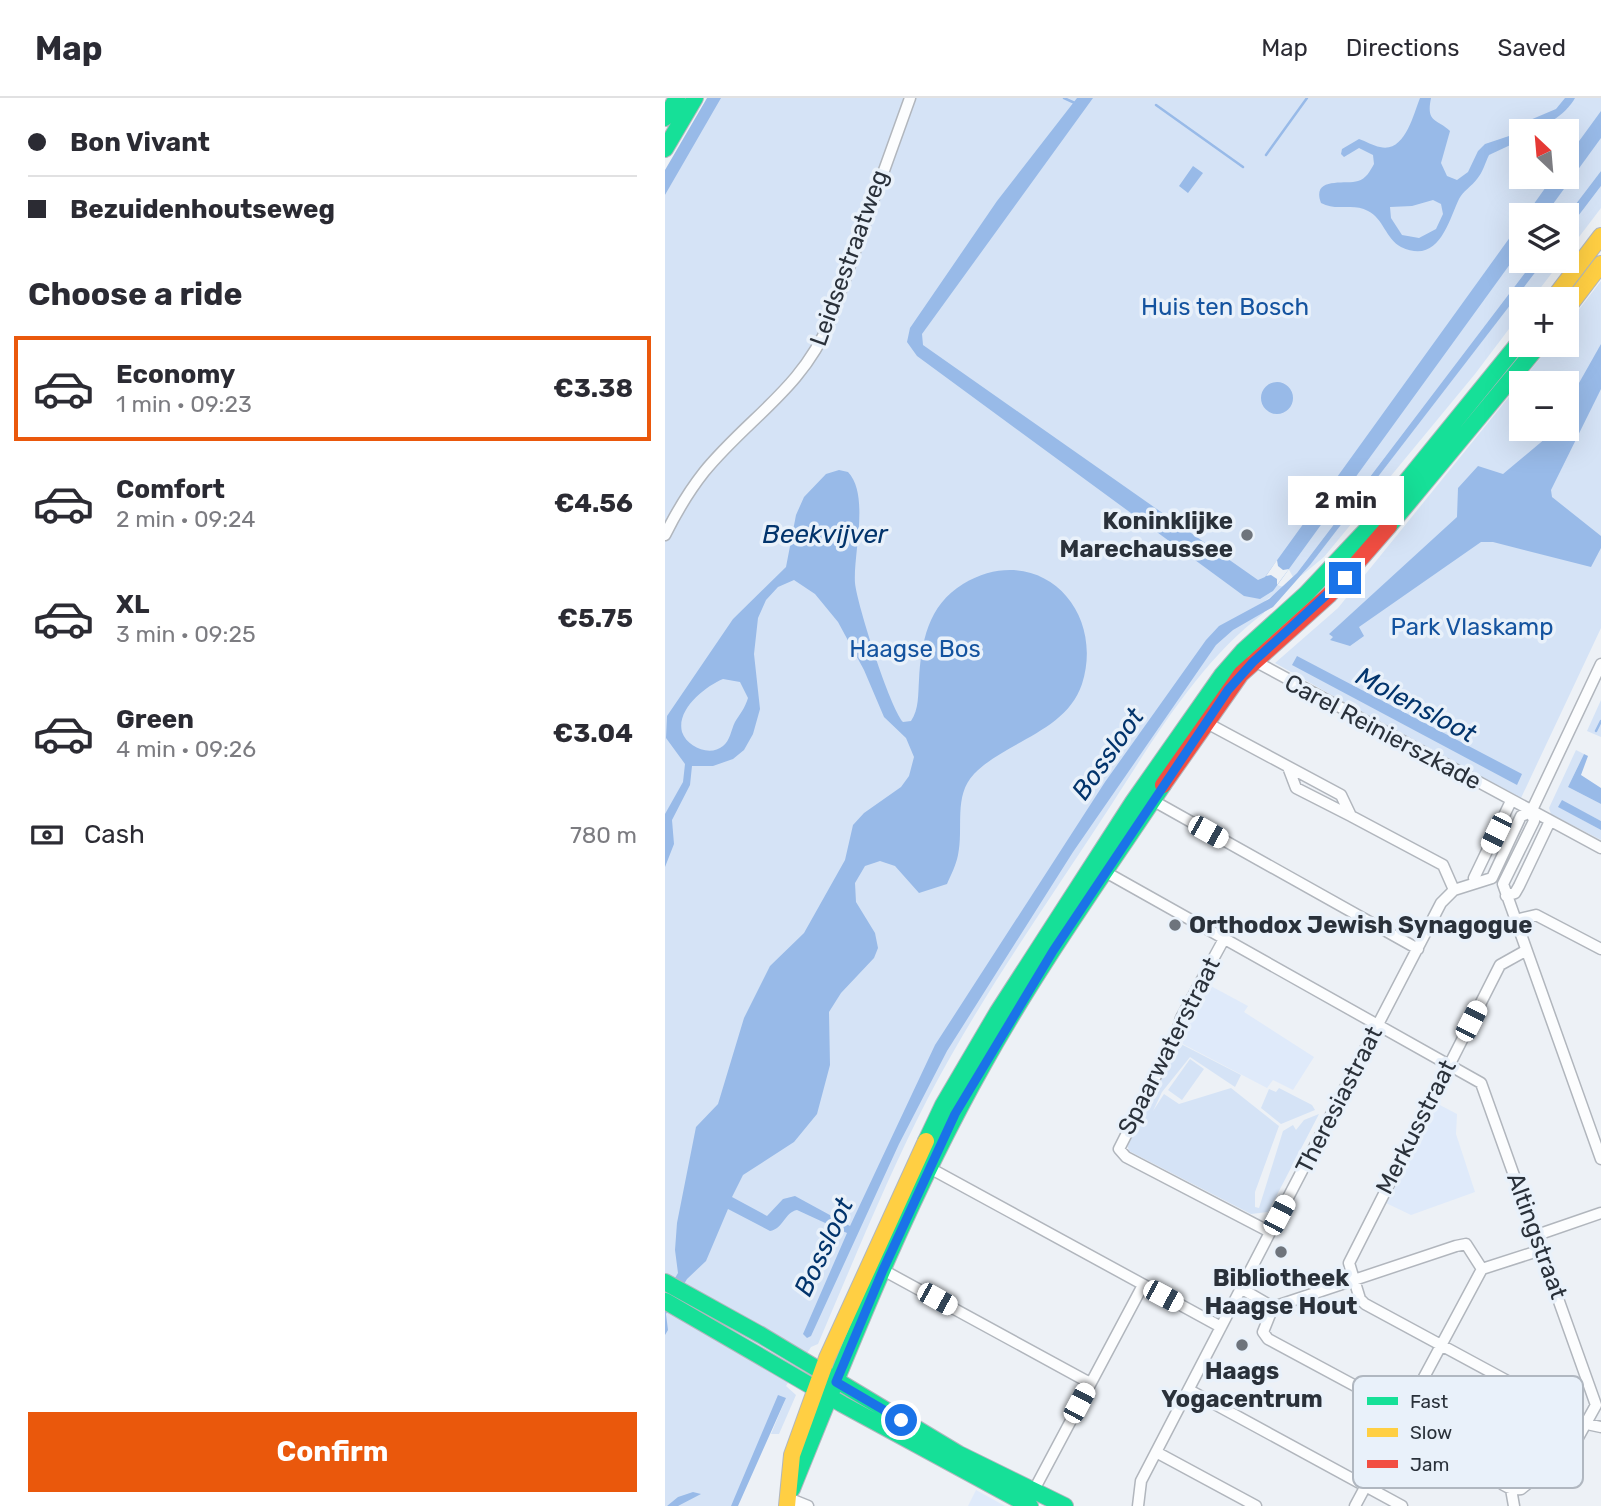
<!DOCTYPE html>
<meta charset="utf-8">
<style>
:root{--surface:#fff;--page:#f2f2f3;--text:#2b2b33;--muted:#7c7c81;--line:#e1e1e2;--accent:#ea580c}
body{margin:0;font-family:Rubik,sans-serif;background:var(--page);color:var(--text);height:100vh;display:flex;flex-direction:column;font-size:26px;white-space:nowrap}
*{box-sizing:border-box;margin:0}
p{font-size:23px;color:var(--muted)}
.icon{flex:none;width:38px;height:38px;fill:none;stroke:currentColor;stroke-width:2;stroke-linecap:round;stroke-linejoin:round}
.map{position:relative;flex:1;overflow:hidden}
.drawer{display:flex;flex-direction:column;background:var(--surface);width:665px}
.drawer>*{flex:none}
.top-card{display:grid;align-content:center;height:154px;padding:0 28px;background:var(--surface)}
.needle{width:46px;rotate:334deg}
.fabs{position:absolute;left:844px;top:21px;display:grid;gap:14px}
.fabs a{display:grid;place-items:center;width:70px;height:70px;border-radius:0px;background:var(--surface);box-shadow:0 7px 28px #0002;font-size:35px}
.end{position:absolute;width:32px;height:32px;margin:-16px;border:9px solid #1a73e8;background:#fff;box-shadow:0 0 0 4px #fff}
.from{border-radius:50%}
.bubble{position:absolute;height:49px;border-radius:0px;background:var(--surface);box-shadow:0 7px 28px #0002;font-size:23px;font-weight:700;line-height:49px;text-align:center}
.car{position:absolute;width:21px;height:42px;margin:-21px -10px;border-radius:9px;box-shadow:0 0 5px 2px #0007;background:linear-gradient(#fff 24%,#345 0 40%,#fff 0 76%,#345 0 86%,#fff 0)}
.top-card b{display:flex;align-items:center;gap:24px;height:66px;font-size:26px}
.top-card b+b{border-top:2px solid var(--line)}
.top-card i{width:18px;height:18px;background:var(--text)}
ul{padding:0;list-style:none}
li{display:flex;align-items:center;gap:21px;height:105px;margin:0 14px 10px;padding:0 14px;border:4px solid transparent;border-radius:0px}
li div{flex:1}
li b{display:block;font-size:26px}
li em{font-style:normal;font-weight:700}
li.on{border-color:var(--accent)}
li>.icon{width:63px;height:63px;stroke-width:1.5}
h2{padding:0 28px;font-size:32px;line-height:84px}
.pay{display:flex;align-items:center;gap:18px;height:77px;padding:0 28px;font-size:26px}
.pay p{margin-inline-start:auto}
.cta{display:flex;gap:14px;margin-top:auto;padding:14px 28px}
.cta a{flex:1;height:80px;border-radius:0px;background:var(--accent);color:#fff;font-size:28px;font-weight:700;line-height:80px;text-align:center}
header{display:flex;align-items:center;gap:42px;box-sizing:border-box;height:98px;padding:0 35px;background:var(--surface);border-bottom:2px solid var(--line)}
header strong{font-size:33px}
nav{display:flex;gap:38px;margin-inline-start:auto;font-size:24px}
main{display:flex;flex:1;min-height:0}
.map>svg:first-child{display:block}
.built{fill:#dfeafa}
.green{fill:#d5e3f6;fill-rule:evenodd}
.water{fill:#98bae8;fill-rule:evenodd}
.pier{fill:#edf1f6}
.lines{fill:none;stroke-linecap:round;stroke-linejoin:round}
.stream{stroke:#98bae8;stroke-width:2.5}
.street-casing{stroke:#b1b6bd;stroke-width:13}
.fast-casing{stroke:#b1b6bd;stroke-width:18}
.slow-casing{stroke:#b1b6bd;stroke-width:18}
.jam-casing{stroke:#b1b6bd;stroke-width:18}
.street{stroke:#fcfdfe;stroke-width:10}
.fast{stroke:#16e098;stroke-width:16}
.slow{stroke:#ffcf43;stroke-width:16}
.jam{stroke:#f24e42;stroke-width:16}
.route{stroke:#1a73e8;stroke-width:9}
.poi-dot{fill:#6e747c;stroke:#e9f1fa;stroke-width:2.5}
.labels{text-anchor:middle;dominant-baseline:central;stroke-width:7;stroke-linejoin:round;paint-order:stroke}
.street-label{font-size:24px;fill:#2a313a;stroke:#e9f1fa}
.park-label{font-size:24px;fill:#14539f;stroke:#e9f1fa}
.poi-label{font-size:24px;font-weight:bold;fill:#2a313a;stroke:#e9f1fa}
.water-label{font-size:26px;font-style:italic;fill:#02346c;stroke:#e9f1fa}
.key{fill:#e9f1fa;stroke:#b0b7c0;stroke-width:2}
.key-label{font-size:19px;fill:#2a313a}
</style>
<header>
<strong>Map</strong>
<nav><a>Map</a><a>Directions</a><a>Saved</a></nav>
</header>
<main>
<section class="drawer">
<div class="top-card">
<b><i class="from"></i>Bon Vivant</b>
<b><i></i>Bezuidenhoutseweg</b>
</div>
<h2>Choose a ride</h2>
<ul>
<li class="on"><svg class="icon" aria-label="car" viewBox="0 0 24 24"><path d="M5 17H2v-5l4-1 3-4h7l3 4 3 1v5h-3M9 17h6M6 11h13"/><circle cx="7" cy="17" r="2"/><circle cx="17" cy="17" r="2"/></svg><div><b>Economy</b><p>1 min · 09:23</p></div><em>€3.38</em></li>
<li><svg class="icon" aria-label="car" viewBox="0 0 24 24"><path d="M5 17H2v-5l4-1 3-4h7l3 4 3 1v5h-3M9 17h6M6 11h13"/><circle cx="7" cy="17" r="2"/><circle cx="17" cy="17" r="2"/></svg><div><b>Comfort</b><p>2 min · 09:24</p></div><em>€4.56</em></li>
<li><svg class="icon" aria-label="car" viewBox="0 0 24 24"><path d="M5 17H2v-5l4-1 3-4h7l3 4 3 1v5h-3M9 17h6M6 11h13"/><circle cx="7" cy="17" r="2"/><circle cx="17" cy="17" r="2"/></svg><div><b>XL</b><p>3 min · 09:25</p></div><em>€5.75</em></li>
<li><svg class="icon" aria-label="car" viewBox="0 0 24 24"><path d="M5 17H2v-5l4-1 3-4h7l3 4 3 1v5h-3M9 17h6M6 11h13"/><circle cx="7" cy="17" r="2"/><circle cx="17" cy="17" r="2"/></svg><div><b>Green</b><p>4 min · 09:26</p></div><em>€3.04</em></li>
</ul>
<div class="pay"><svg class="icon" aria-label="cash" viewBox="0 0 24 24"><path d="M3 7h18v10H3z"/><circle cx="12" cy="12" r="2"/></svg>Cash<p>780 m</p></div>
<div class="cta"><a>Confirm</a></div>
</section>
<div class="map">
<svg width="936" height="1408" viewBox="0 0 936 1408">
<rect width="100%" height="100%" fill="#edf1f6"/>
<path class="built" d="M544 887 583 908 579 914 649 959 628 992 608 982 602 990 514 944Z
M773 1006 792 1016 791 1036 810 1094 746 1117 721 1105Z
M311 1392 340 1408H303Z"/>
<path class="green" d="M54 0H936V73L901 119 856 117V163H869L632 475 628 479 623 470 608 493 612 487 619 489 600 503 599 515C531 566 485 648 439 718 379 810 314 902 263 1000 222 1080 188 1164 153 1246L146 1249 121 1288 131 1297 114 1336H106L121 1300 66 1408H0V97ZM856 33H901V79H856Z
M936 88V110L901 156V134Z
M879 163H896L867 201H856V215L810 276 659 459 636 478Z
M936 183V530L856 700 832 687 831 690 610 565 673 510 886 247H901V228ZM856 285H901V331H856Z
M936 602V639L922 633Z
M911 652 919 656 903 689 936 706V723L897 703 894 709 936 732V742L886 716 884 710Z
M514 945 576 977 570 989 525 959 497 994 488 1013 499 996 514 1006 566 990 614 1028 590 1094V1109L594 1110 618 1033 628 1027 631 1032 639 1022 654 1016 603 1114 586 1116 464 1053 462 1046Z
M525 961 539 971 517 1002 503 992Z
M614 990 647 1007 650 1012 616 1026 596 1010 604 991 611 994Z"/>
<path class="water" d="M42 0H56L0 97V72Z
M412 0H428L257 236 258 247 593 482 600 479 856 124V151L608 493 595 501 579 498 252 258 242 244 245 230 332 103Z
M755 0H766C761 25 771 20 785 33L776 65 782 78 792 82 803 74 813 53 820 46 850 36 865 22 891 11 900 0H910C900 18 875 33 856 33V42L824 57C820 65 818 74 812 81 807 88 798 93 794 101 783 124 774 167 736 149 721 141 718 120 703 113 688 104 672 114 656 105 646 78 680 87 693 83 701 81 705 73 709 66L708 57 694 50 679 59 676 56 677 51 694 41C701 43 708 48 715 49 740 55 748 17 755 0ZM768 102 776 106 778 116 771 131 754 140 737 137 726 120 725 109 747 108Z
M936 13V40L880 117H861L888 79H901V61Z
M528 68 538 75 523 95 514 88Z
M936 73V88L901 134V119Z
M869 163H879L645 467 608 509 568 532 551 547 408 754 282 953 234 1046 146 1238 142 1240 138 1236 182 1135 132 1112C120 1114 118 1131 105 1133L63 1111 41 1163 22 1181 1 1216 3 1232 0 1237V1197L13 1175 10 1152 12 1125 31 1029 53 1006 79 920 105 868 139 835 180 762 188 727 199 715 236 689 244 678 249 659 241 640 219 619 199 572 173 524 150 496 129 482 113 489 101 502 93 520 89 556 95 611 88 636 79 652 68 661 48 668H27L25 687 7 722 9 746 0 769V716L18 684 20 666 1 640 2 618 68 521 121 469 131 417 139 399 161 376 174 372 183 374C205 397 188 456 190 485 192 506 225 610 238 624L246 623C254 611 253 597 254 582 256 545 263 507 298 486 372 442 441 510 417 586 401 634 341 643 309 676 288 698 299 730 293 757 291 767 286 777 282 786L254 795 230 768 215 763 200 768 190 785 191 804 210 835 213 850 209 860 176 895 164 914 165 967 152 1016 129 1044 78 1077 67 1099 102 1118 118 1101 130 1098 185 1128 270 947 440 684 541 542 554 528 604 501 632 475ZM58 581 75 584 83 600C80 610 75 616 70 624 66 632 65 643 58 648 45 659 22 649 17 634 11 611 41 588 58 581Z
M936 246V291L886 392 887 399 936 438V450L926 469 828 444H816L694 529 699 538 685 548 665 542 668 539 664 536 675 526 792 419 793 390 813 368 838 376 881 340 887 331H901V308Z
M596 300a16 16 0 1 1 32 0a16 16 0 1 1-32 0Z
M632 558 857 676 852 687 627 567Z
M919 656 923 658 916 677 936 690V706L903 689Z
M897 702 936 723V732L893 709Z
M113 1297 121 1300 73 1408H66Z
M28 1394 36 1396 13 1408H2L13 1399Z"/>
<path class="pier" d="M612 462 613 468 618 472 624 471 612 487V481L606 477 601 478Z"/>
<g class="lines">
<path class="stream" d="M399 0 412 6
M491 7 578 69
M601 57 642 0
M931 633 936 623"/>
<g class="street-casing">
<path id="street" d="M0 437C11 415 24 393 39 374 83 320 137 291 165 223L245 0
M584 560 936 750
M540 624 676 697 686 718 778 767 789 792
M623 669 631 690 686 718
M487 702 753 851
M866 714 869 723 838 786 936 1061
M866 714 936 566
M437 772 816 985 931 1307 910 1345 862 1362
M827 780 856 718 866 714
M811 785 809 780 846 703
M841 798 850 795 854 788 885 723
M850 822 871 817 936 851
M559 841 516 920 511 938 454 1051 461 1059 605 1134
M860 853 835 867 684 1165 695 1201 700 1206 922 1326 936 1329
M261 1068 556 1229
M872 1137 936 1115
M817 1171 801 1146 791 1148 608 1209 598 1234 603 1241 826 1361
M817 1171 876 1152
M218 1172 425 1285
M577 1191 608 1209
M524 1292 737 1408
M491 1354 591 1408
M843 1354 862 1362 868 1370 866 1383 856 1391C840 1393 822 1378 826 1361Z
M846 1391 849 1408
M369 1392 478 1187
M123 1400 143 1408
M473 1408 476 1383 776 805 789 792 827 780
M690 1408 817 1171"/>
</g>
<g class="fast-casing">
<path id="fast" d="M0 20 12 0
M0 51 30 0
M724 428 874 247
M261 1043 278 1007 332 915 468 704 557 577 578 553 641 496 705 428 856 242
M0 1184 96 1237 294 1356 400 1408
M0 1203 177 1306 365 1408
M127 1391C185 1248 242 1102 318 967 372 870 437 779 498 687"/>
</g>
<g class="slow-casing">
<path id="slow" d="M888 201 936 138
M901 212 936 166
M122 1408 127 1357 162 1260 261 1043"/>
</g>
<g class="jam-casing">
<path id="jam" d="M498 687 576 576 664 497 724 428"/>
</g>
<use href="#street" class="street"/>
<use href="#fast" class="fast"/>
<use href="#slow" class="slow"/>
<use href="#jam" class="jam"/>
</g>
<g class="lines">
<path class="route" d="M236 1322 171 1284 218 1172 290 1016 388 853 563 592 588 564 680 480"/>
</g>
<g class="poi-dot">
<circle cx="582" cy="437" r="7"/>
<circle cx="510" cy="827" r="7"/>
<circle cx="616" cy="1154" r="7"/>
<circle cx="577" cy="1247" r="7"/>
</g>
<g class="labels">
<g class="street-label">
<text transform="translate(184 160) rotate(-70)">Leidsestraatweg</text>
<text transform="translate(718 634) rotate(28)">Carel Reinierszkade</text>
<text transform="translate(504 948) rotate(-63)">Spaarwaterstraat</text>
<text transform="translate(674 1002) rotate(-63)">Theresiastraat</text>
<text transform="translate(751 1029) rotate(-63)">Merkusstraat</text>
<text transform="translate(872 1138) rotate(70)">Altingstraat</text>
</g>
<g class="park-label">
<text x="560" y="209">Huis ten Bosch</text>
<text x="807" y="529">Park Vlaskamp</text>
<text x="250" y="551">Haagse Bos</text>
</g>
<g class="poi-label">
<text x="568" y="423" text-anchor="end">Koninklijke<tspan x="568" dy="28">Marechaussee</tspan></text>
<text x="524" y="827" text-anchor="start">Orthodox Jewish Synagogue</text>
<text x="616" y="1180">Bibliotheek<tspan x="616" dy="28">Haagse Hout</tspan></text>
<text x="577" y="1273">Haags<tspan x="577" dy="28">Yogacentrum</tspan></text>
</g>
<g class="water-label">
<text x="160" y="436">Beekvijver</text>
<text transform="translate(751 607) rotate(28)">Molensloot</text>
<text transform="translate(443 656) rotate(-55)">Bossloot</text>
<text transform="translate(159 1149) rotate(-65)">Bossloot</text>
</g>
</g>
<rect x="688" y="1278" width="230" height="112" rx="10" class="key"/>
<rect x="702" y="1299" width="31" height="8" fill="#16e098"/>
<rect x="702" y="1330" width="31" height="9" fill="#ffcf43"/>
<rect x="702" y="1362" width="31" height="8" fill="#f24e42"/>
<g class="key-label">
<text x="745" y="1310">Fast</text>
<text x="745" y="1341">Slow</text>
<text x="745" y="1373">Jam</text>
</g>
</svg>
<div class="fabs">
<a><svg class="needle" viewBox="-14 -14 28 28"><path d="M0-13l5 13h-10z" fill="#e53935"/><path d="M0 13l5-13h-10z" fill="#7c7c81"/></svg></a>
<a><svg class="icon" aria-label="layers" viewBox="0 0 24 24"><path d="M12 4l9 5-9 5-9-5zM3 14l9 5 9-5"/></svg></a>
<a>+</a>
<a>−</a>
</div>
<i class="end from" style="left:236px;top:1322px"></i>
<i class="end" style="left:680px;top:480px"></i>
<div class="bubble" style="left:623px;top:378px;width:116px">2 min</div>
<i class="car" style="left:543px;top:734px;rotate:119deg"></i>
<i class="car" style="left:831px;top:735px;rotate:206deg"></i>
<i class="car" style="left:806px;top:923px;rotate:27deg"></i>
<i class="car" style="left:614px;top:1117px;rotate:28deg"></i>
<i class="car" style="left:498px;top:1198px;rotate:118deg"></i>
<i class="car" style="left:272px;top:1201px;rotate:119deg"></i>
<i class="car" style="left:414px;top:1305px;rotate:28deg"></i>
</div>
</main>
